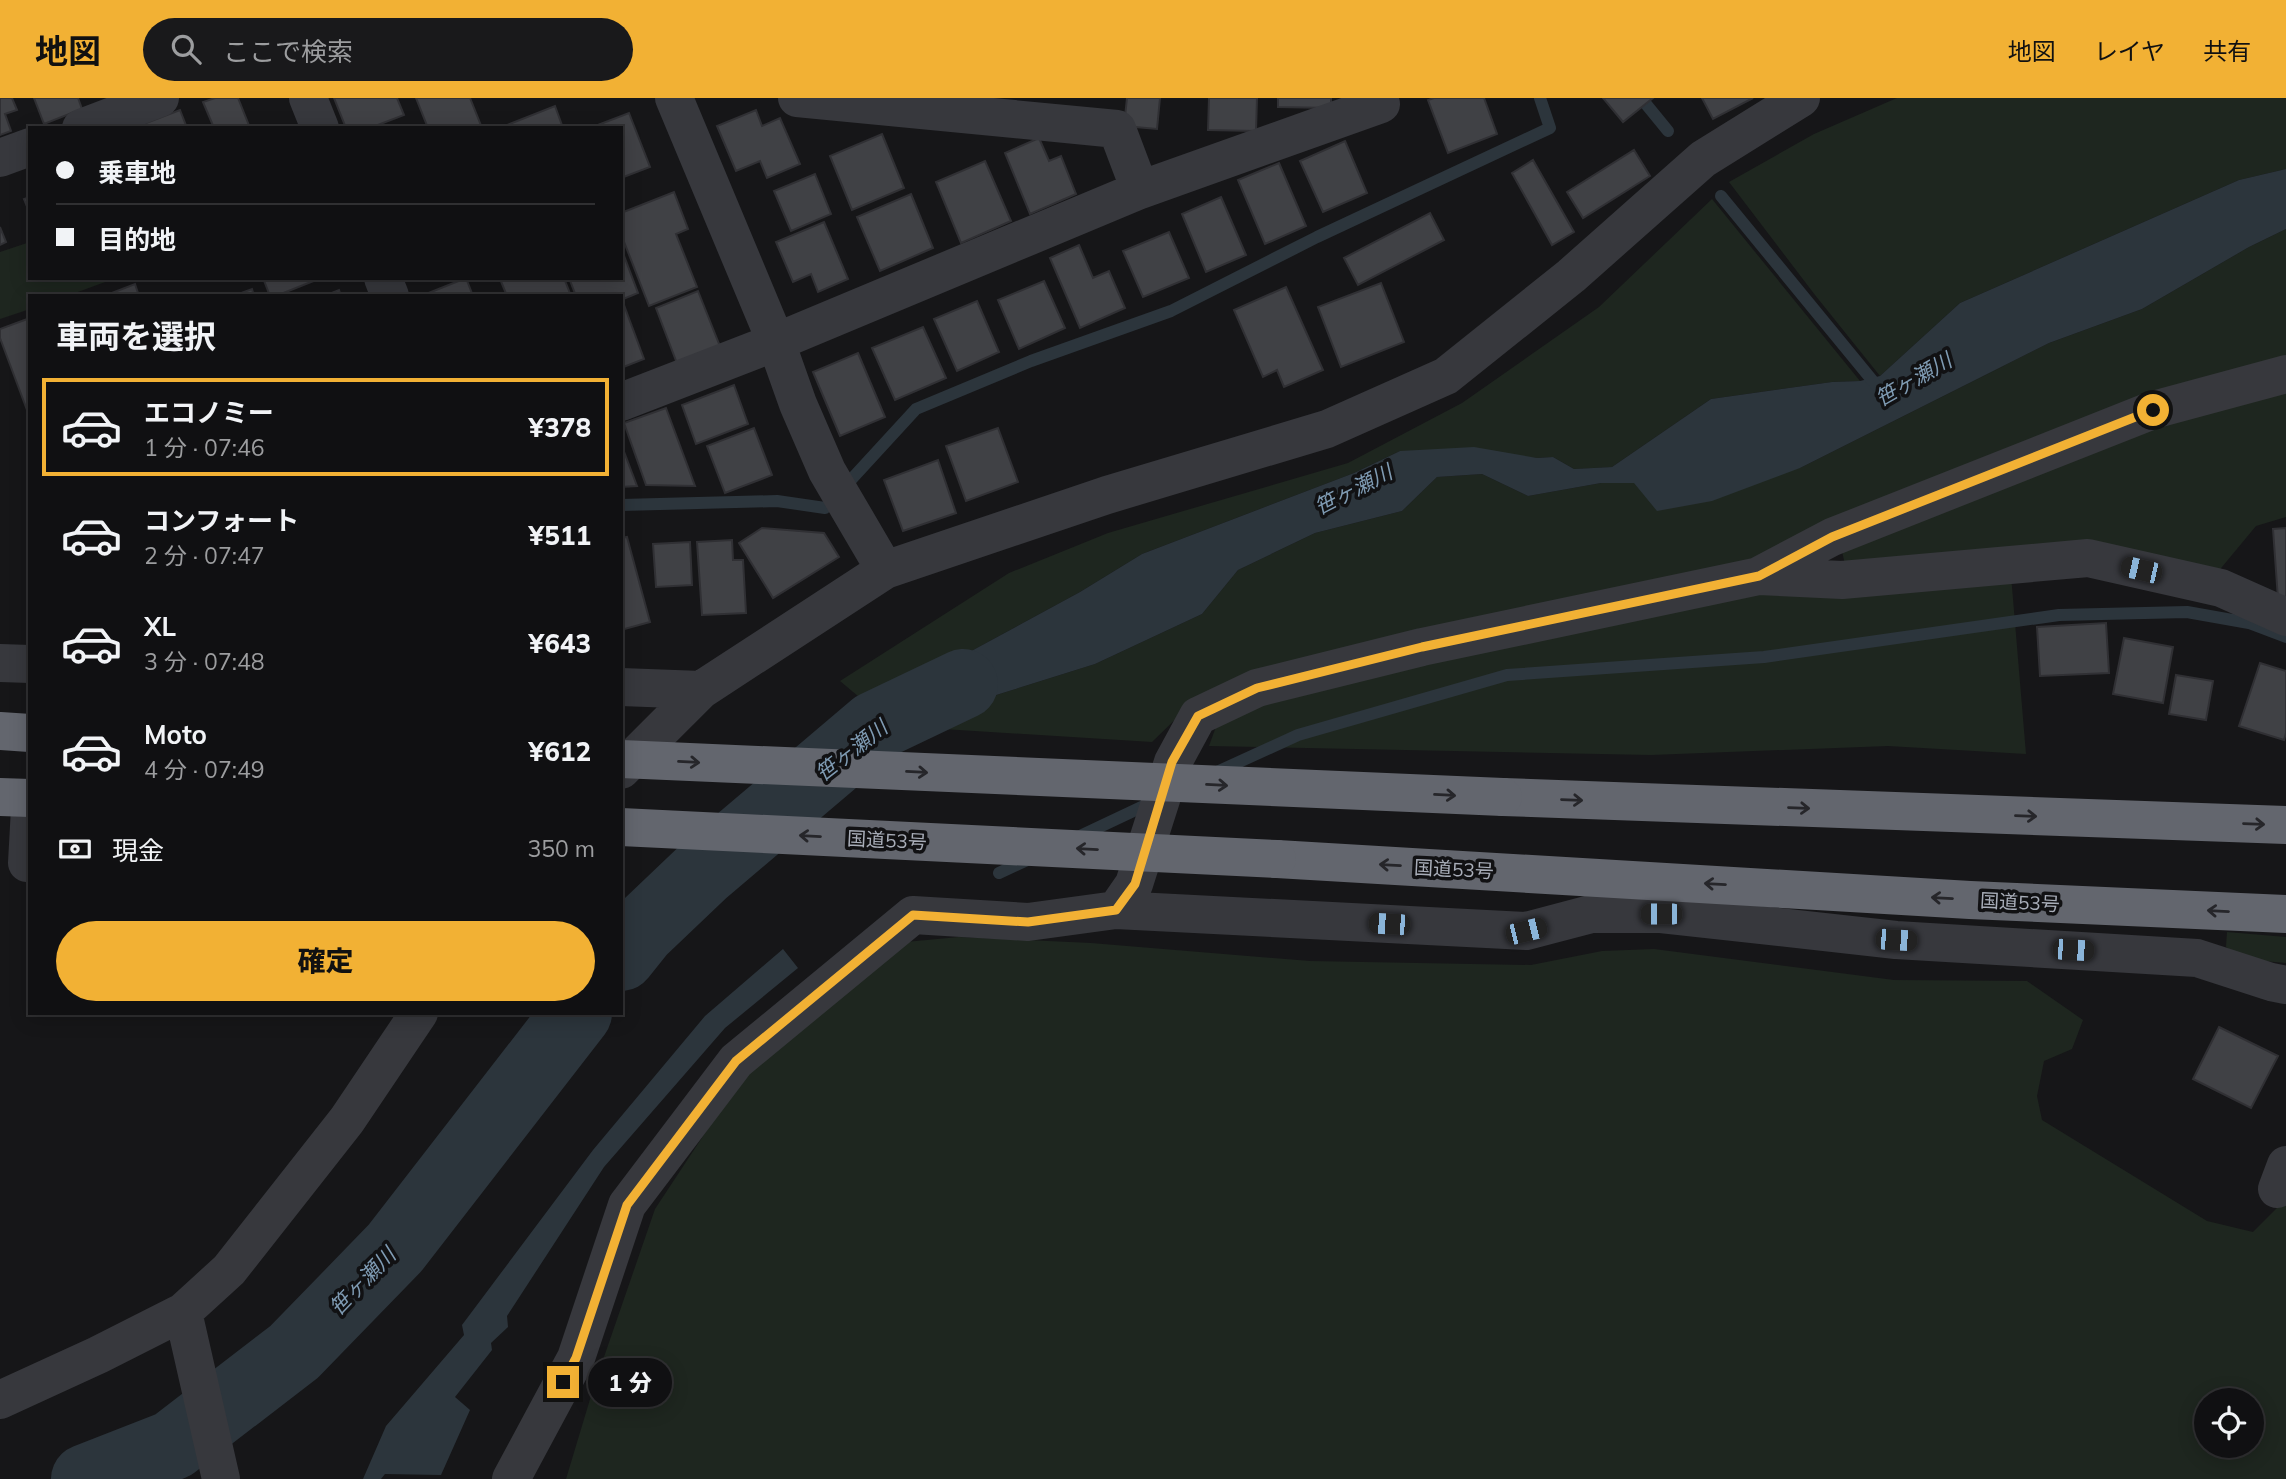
<!DOCTYPE html>
<html lang="ja">
<meta charset="utf-8">
<style>
:root{--surface:#101012;--page:#19191b;--text:#f1f3f6;--muted:#9c9d9f;--line:#303032;--accent:#f2b134}
body{margin:0;font-family:Mulish,"Noto Sans JP",sans-serif;background:var(--page);color:var(--text);height:100vh;display:flex;flex-direction:column;font-size:26px;white-space:nowrap}
*{box-sizing:border-box;margin:0}
p{font-size:23px;color:var(--muted)}
.icon{flex:none;width:38px;height:38px;fill:none;stroke:currentColor;stroke-width:2;stroke-linecap:round;stroke-linejoin:round}
.map{position:relative;flex:1;overflow:hidden}
.panel{position:absolute;left:28px;top:196px;width:595px;height:721px;display:flex;flex-direction:column;background:var(--surface);border-radius:0px;box-shadow:0 4px 18px #0003,0 0 0 2px var(--line)}
.panel>*{flex:none}
.guide{position:absolute;left:28px;top:28px;width:595px;height:154px;border-radius:0px;box-shadow:0 4px 18px #0003,0 0 0 2px var(--line);display:grid;align-content:center;height:154px;padding:0 28px;background:var(--surface)}
.controls{position:absolute;left:2194px;top:1290px;display:grid;gap:14px}
.controls a{display:grid;place-items:center;width:70px;height:70px;border-radius:50%;background:var(--surface);box-shadow:0 4px 18px #0003,0 0 0 2px var(--line);font-size:35px}
.end{position:absolute;width:32px;height:32px;margin:-16px;border:9px solid #f2b134;background:#111;box-shadow:0 0 0 4px #111}
.from{border-radius:50%}
.bubble{position:absolute;height:49px;border-radius:24px;background:var(--surface);box-shadow:0 4px 18px #0003,0 0 0 2px var(--line);font-size:23px;font-weight:800;line-height:49px;text-align:center}
.car{position:absolute;width:21px;height:42px;margin:-21px -10px;border-radius:9px;box-shadow:0 0 5px 2px #0007;background:linear-gradient(#222 24%,#8ab4d8 0 40%,#222 0 76%,#8ab4d8 0 86%,#222 0)}
.guide b{display:flex;align-items:center;gap:24px;height:66px;font-size:26px}
.guide b+b{border-top:2px solid var(--line)}
.guide i{width:18px;height:18px;background:var(--text)}
ul{padding:0;list-style:none}
li{display:flex;align-items:center;gap:21px;height:98px;margin:0 14px 10px;padding:0 14px;border:4px solid transparent;border-radius:0px}
li div{flex:1}
li b{display:block;font-size:26px}
li em{font-style:normal;font-weight:800}
li.active{border-color:var(--accent)}
li>.icon{width:63px;height:63px;stroke-width:1.5}
h2{padding:0 28px;font-size:32px;line-height:84px}
.pay{display:flex;align-items:center;gap:18px;height:77px;padding:0 28px;font-size:26px}
.pay p{margin-inline-start:auto}
.primary-button{display:flex;gap:14px;margin-top:auto;padding:14px 28px}
.primary-button a{flex:1;height:80px;border-radius:42px;background:var(--accent);color:#111;font-size:28px;font-weight:800;line-height:80px;text-align:center}
header{display:flex;align-items:center;gap:42px;box-sizing:border-box;height:98px;padding:0 35px;background:var(--accent);color:#111}
header strong{font-size:33px}
nav{display:flex;gap:38px;margin-inline-start:auto;font-size:24px}
.search{width:490px;height:63px;background:var(--page);display:flex;align-items:center;gap:18px;box-sizing:border-box;padding:0 24px;border-radius:38px;color:var(--muted);font-size:26px}
.map>svg:first-child{display:block}
.green{fill:#1e261f;fill-rule:evenodd}
.water{fill:#2c353c}
.lines{fill:none;stroke-linecap:round;stroke-linejoin:round}
.stream{stroke:#2c353c;stroke-width:12}
.river{stroke:#2c353c;stroke-width:70}
.building{fill:#404145;stroke:#303034;stroke-width:2}
.minor{stroke:#37383d;stroke-width:38}
.highway{stroke:#63666e;stroke-width:38}
.highway-bridge{stroke:#63666e;stroke-width:38}
.oneway{stroke:#26262a}
.route{stroke:#f2b134;stroke-width:9}
.labels{text-anchor:middle;dominant-baseline:central;stroke-width:7;stroke-linejoin:round;paint-order:stroke}
.street-label{font-size:19px;fill:#a8adb8;stroke:#111113}
.water-label{font-size:21px;font-style:italic;fill:#7f9bb3;stroke:#111113}
</style>
<header>
<strong>地図</strong>
<div class="search"><svg class="icon" aria-label="search" viewBox="0 0 24 24"><circle cx="10" cy="10" r="6"/><path d="M15 15l6 6"/></svg>ここで検索</div>
<nav><a>地図</a><a>レイヤ</a><a>共有</a></nav>
</header>
<div class="map">
<svg width="2286" height="1381" viewBox="0 0 2286 1381">
<rect width="100%" height="100%" fill="#161618"/>
<path class="green" d="M1897 0H2286V71L2239 82 1960 205 1880 278 1815 197 1729 84 1814 36Z
M1712 101 1860 283 1832 284 1711 301 1612 369 1574 371 1553 359 1537 360 1400 353 1354 375 1142 456 1080 494 951 564 865 604 840 583 1009 475 1108 435 1348 365 1462 305 1599 209Z
M2286 131V264L1755 466 1192 605 1152 644 927 630 993 598 1095 566 1202 516 1238 472 1315 435 1402 413 1437 379 1482 376 1528 398 1601 385H1634L1800 370 2049 245 2142 211 2249 149Z
M30 144V180H116L67 198H30V211L0 221V154Z
M2286 289V419L2256 428 2217 475 1845 467 1841 448 2158 324Z
M2011 477 2026 656 1888 648 1651 657 1209 648 1217 626 1264 601 1758 492Z
M2227 834 2286 839V865L2241 861 2226 849Z
M959 839 1091 845 1310 863 1531 867 1602 853 1654 851 1894 882 2027 883 2083 922 2072 951 2044 963 2037 998 2042 1022 2207 1123 2253 1134 2280 1107 2286 1105V1381H566L594 1288 655 1111 744 976 884 846ZM2207 1302H2252V1348H2207Z"/>
<path class="water" d="M2286 71V131L2249 149 2142 211 2049 245 1800 370 1712 403 1657 413 1634 385H1601L1528 398 1482 376 1437 379 1402 413 1315 435 1238 472 1202 516 1095 566 993 598 927 630 831 628 865 604 951 564 1080 494 1142 456 1354 375 1400 353 1474 349 1537 360 1553 359 1574 371 1612 369 1711 301 1832 284 1860 283 1880 278 1960 205 2239 82Z
M783 851 798 870 725 930 604 1069 507 1218 508 1229 491 1245 492 1252 455 1299 470 1312 441 1377 385 1376 381 1381H363L386 1328 464 1237 462 1227 593 1052 705 918Z"/>
<g class="lines">
<path class="stream" d="M1641 0 1668 33
M1721 98 1881 293
M621 407 777 403 825 410 916 311 1031 263 1171 213 1317 139 1550 30 1540 0
M1217 674 1298 637 1507 577 1764 559 2059 517 2187 514 2249 525 2286 539
M1076 740 1148 706
M999 775 1027 762"/>
<path class="river" d="M621 858 641 833 704 773 875 628 963 586
M86 1381 173 1347 294 1254 395 1150 577 915"/>
</g>
<path class="building" d="M0 0H12L17 12 5 16 11 33 0 37Z
M34 0H78L82 11 44 26Z
M215 0H238L250 30H214L203 4Z
M334 0H397L404 17 370 30H346Z
M416 0H470L482 30H428Z
M1127 0H1160L1157 31 1124 28Z
M1209 0H1257L1256 33 1208 32Z
M1278 0H1331V10L1278 9Z
M1434 0H1484L1497 36 1448 55 1428 2Z
M1603 0H1653L1623 24Z
M1702 0H1753L1713 21Z
M555 8 563 30H508L507 27Z
M180 12 187 30H133Z
M756 12 762 28 780 20 800 66 767 80 760 63 736 73 717 28Z
M629 15 650 69 621 80V30H590Z
M882 36 904 90 852 112 830 58Z
M1039 40 1049 63 1061 58 1076 96 1030 116 1005 55Z
M1345 43 1367 95 1323 114 1300 63Z
M1634 52 1650 78 1583 120 1567 94Z
M1533 62 1574 134 1552 147 1512 75Z
M985 63 1011 123 961 145 936 84Z
M1279 65 1306 128 1265 146 1238 82Z
M815 76 831 116 791 133 774 93Z
M674 94 688 131 676 136 697 189 649 208 621 136V115Z
M911 96 933 150 880 173 857 119Z
M30 99V116L24 101Z
M1221 99 1246 157 1206 174 1182 116Z
M1430 115 1444 142 1358 187 1344 160Z
M824 124 848 181 818 194 811 176 793 184 776 144Z
M0 129 6 144 0 147Z
M1169 134 1189 180 1143 199 1123 153Z
M1079 147 1093 180 1109 173 1125 210 1080 230 1050 160Z
M623 155 638 195 621 202V198H576L569 180H621Z
M263 180H321L276 198H270Z
M466 180 473 198H421Z
M564 180 571 198H507L500 181Z
M1044 183 1065 230 1019 251 998 202Z
M1381 185 1404 244 1341 269 1318 209Z
M135 186 139 198H104Z
M1286 189 1323 272 1284 289 1277 272 1263 279 1234 212Z
M252 191 254 198H233Z
M339 192 341 198H324Z
M698 193 721 251 678 268 656 210Z
M977 203 999 254 957 273 934 221Z
M624 207 644 261 621 270V208Z
M30 220V320L0 240V231Z
M923 229 946 280 895 302 872 250Z
M858 255 885 319 840 338 813 274Z
M734 287 748 326 696 346 682 307Z
M666 310 695 388 646 387 624 325Z
M754 330 772 377 725 395 707 348Z
M998 330 1018 384 966 403 946 348Z
M621 351H623L637 388 621 389Z
M938 362 956 415 903 433 884 382Z
M762 430 824 435 839 459 773 500 739 445Z
M2286 430V500L2278 501 2273 431Z
M627 439 650 524 621 532V440Z
M732 442 733 462H743L746 515 702 517 697 444Z
M690 444 692 487 656 489 653 446Z
M2106 525 2109 575 2040 578 2037 529Z
M2124 540 2173 549 2163 605 2113 596Z
M2260 565 2286 573V635L2284 642 2239 628Z
M2176 577 2213 583 2206 622 2169 616Z
M2219 929 2278 958 2251 1010 2193 981Z"/>
<g class="lines">
<path class="minor" d="M308 0 320 30
M674 0 776 244 798 306 827 373 885 472
M797 0 1117 31 1140 92
M81 30 160 0
M0 60 30 49
M383 180 390 198
M621 304 776 244 1140 92 1381 6
M1760 477 1832 439 2153 312 2286 276
M0 565 30 566
M621 589 701 592
M621 672 701 592 885 472 1107 397 1327 331 1446 278 1571 178 1703 61 1801 0
M27 765 30 710
M1116 812 1526 833 1591 816H1661L1896 842 2197 860 2271 884 2286 887
M2277 1091 2286 1067
M183 1214 221 1381
M0 1302 98 1257 183 1214 229 1172 347 1022 419 915
M511 1381 576 1260 627 1107 736 963 913 817 1028 824 1116 812 1134 786 1173 664 1198 618 1257 590 1422 549 1759 478 1842 482 2088 460 2221 490 2286 519"/>
<path class="highway" d="M0 633 30 635
M0 699 30 700
M1503 699 2286 727
M1277 761 1970 802 2286 816"/>
<path class="highway-bridge" d="M621 661 1503 699
M621 729 1277 761"/>
</g>
<defs><path id="oneway-shaft" d="M-6 0H5M1.5-3L5.5 0L1.5 3" fill="none" stroke-width="1.6" stroke-linecap="round" stroke-linejoin="round" transform="scale(1.75)"/></defs>
<g class="oneway">
<use href="#oneway-shaft" transform="translate(689 664) rotate(3)"/>
<use href="#oneway-shaft" transform="translate(917 674) rotate(3)"/>
<use href="#oneway-shaft" transform="translate(1217 687) rotate(3)"/>
<use href="#oneway-shaft" transform="translate(1445 697) rotate(3)"/>
<use href="#oneway-shaft" transform="translate(1572 702) rotate(2)"/>
<use href="#oneway-shaft" transform="translate(1799 710) rotate(2)"/>
<use href="#oneway-shaft" transform="translate(2026 718) rotate(2)"/>
<use href="#oneway-shaft" transform="translate(2254 726) rotate(2)"/>
<use href="#oneway-shaft" transform="translate(810 738) rotate(-177)"/>
<use href="#oneway-shaft" transform="translate(1087 751) rotate(-177)"/>
<use href="#oneway-shaft" transform="translate(1390 767) rotate(-177)"/>
<use href="#oneway-shaft" transform="translate(1715 786) rotate(-177)"/>
<use href="#oneway-shaft" transform="translate(1942 800) rotate(-177)"/>
<use href="#oneway-shaft" transform="translate(2218 813) rotate(-177)"/>
</g>
<g class="lines">
<path class="route" d="M563 1284 576 1260 627 1107 658 1066 736 963 913 817 1028 824 1116 812 1135 786 1172 664 1198 618 1257 590 1422 549 1759 478 1832 439 2153 312"/>
</g>
<g class="labels">
<g class="street-label">
<text transform="translate(887 742) rotate(3)">国道53号</text>
<text transform="translate(1454 771) rotate(3)">国道53号</text>
<text transform="translate(2020 804) rotate(3)">国道53号</text>
</g>
<g class="water-label">
<text transform="translate(1913 281) rotate(-30)">笹ヶ瀬川</text>
<text transform="translate(1353 391) rotate(-27)">笹ヶ瀬川</text>
<text transform="translate(851 652) rotate(-38)">笹ヶ瀬川</text>
<text transform="translate(362 1183) rotate(-46)">笹ヶ瀬川</text>
</g>
</g>
</svg>
<div class="controls">
<a><svg class="icon" aria-label="locate" viewBox="0 0 24 24"><circle cx="12" cy="12" r="6"/><path d="M12 2v4M12 18v4M2 12h4M18 12h4"/></svg></a>
</div>
<i class="end from" style="left:2153px;top:312px"></i>
<i class="end" style="left:563px;top:1284px"></i>
<div class="bubble" style="left:588px;top:1260px;width:84px">1 分</div>
<i class="car" style="left:2141px;top:472px;rotate:283deg"></i>
<i class="car" style="left:1661px;top:816px;rotate:270deg"></i>
<i class="car" style="left:1389px;top:826px;rotate:273deg"></i>
<i class="car" style="left:1526px;top:833px;rotate:76deg"></i>
<i class="car" style="left:1896px;top:842px;rotate:93deg"></i>
<i class="car" style="left:2073px;top:852px;rotate:93deg"></i>
<div class="guide">
<b><i class="from"></i>乗車地</b>
<b><i></i>目的地</b>
</div>
<section class="panel">
<h2>車両を選択</h2>
<ul>
<li class="active"><svg class="icon" aria-label="car" viewBox="0 0 24 24"><path d="M5 17H2v-5l4-1 3-4h7l3 4 3 1v5h-3M9 17h6M6 11h13"/><circle cx="7" cy="17" r="2"/><circle cx="17" cy="17" r="2"/></svg><div><b>エコノミー</b><p>1 分 · 07:46</p></div><em>¥378</em></li>
<li><svg class="icon" aria-label="car" viewBox="0 0 24 24"><path d="M5 17H2v-5l4-1 3-4h7l3 4 3 1v5h-3M9 17h6M6 11h13"/><circle cx="7" cy="17" r="2"/><circle cx="17" cy="17" r="2"/></svg><div><b>コンフォート</b><p>2 分 · 07:47</p></div><em>¥511</em></li>
<li><svg class="icon" aria-label="car" viewBox="0 0 24 24"><path d="M5 17H2v-5l4-1 3-4h7l3 4 3 1v5h-3M9 17h6M6 11h13"/><circle cx="7" cy="17" r="2"/><circle cx="17" cy="17" r="2"/></svg><div><b>XL</b><p>3 分 · 07:48</p></div><em>¥643</em></li>
<li><svg class="icon" aria-label="car" viewBox="0 0 24 24"><path d="M5 17H2v-5l4-1 3-4h7l3 4 3 1v5h-3M9 17h6M6 11h13"/><circle cx="7" cy="17" r="2"/><circle cx="17" cy="17" r="2"/></svg><div><b>Moto</b><p>4 分 · 07:49</p></div><em>¥612</em></li>
</ul>
<div class="pay"><svg class="icon" aria-label="cash" viewBox="0 0 24 24"><path d="M3 7h18v10H3z"/><circle cx="12" cy="12" r="2"/></svg>現金<p>350 m</p></div>
<div class="primary-button"><a>確定</a></div>
</section>
</div>
